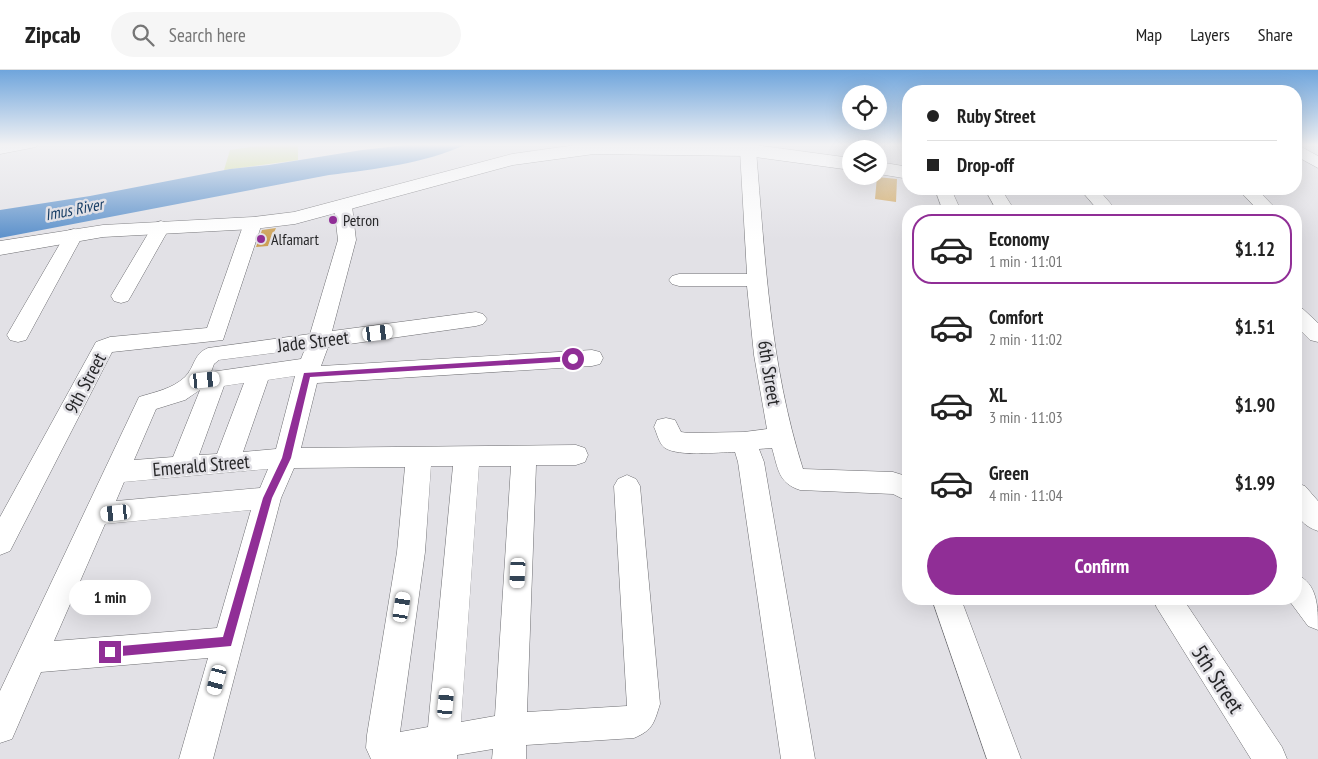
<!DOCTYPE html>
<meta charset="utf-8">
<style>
:root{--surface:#fff;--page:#f6f6f6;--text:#222;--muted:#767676;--line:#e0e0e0;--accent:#902e96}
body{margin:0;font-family:"PT Sans Narrow",sans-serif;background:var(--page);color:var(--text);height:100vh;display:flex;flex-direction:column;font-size:19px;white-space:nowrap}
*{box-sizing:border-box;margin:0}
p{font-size:16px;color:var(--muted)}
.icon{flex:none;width:28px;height:28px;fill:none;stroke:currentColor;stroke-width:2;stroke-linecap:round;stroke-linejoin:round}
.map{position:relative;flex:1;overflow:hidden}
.drawer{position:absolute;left:902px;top:135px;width:400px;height:400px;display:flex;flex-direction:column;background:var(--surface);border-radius:20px;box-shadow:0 5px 20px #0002}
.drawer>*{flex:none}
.hud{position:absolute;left:902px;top:15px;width:400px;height:110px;border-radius:20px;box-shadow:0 5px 20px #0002;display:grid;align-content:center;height:110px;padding:0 25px;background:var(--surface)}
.fabs{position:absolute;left:842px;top:15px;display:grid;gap:10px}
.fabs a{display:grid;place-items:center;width:45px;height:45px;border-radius:50%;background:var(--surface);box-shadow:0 5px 20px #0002;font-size:25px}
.end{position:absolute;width:22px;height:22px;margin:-11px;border:6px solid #902e96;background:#fff;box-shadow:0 0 0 2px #fff}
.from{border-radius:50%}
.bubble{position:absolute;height:35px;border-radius:18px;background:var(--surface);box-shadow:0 5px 20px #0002;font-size:16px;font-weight:700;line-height:35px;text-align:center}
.car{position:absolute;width:15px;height:30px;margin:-15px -8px;border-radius:6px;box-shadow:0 0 4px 1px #0007;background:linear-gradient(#fff 24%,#345 0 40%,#fff 0 76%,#345 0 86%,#fff 0)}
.hud b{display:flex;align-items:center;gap:18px;height:48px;font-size:19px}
.hud b+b{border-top:1px solid var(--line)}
.hud i{width:12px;height:12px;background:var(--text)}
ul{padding:9px 0 0;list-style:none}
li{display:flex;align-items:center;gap:15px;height:70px;margin:0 10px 8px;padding:0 15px;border:2px solid transparent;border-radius:20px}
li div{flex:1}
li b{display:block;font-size:19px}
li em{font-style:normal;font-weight:700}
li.current{border-color:var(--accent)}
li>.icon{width:45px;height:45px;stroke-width:1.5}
.action{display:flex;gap:10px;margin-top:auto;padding:10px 25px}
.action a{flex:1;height:58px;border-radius:30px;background:var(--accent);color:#fff;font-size:20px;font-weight:700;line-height:58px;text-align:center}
header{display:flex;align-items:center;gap:30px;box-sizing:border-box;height:70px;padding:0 25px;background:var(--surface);border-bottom:1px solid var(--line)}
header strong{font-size:24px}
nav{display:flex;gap:28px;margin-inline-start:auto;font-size:18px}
.search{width:350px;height:45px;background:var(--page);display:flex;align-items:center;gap:12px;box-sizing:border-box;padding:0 18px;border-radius:28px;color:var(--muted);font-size:19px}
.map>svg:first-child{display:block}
.green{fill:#c9d98c}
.water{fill:#598fca}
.building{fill:#cda156}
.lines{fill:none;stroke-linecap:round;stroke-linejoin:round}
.minor-casing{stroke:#6e6e72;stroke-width:1}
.major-casing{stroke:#6e6e72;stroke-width:1}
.minor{fill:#fff;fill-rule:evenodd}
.major{fill:#fff;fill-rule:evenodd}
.route{fill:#902e96}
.poi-dot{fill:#902e96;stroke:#e2e1e6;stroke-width:2}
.labels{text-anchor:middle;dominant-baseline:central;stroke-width:5;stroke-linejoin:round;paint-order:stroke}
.far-water-label{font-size:16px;font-style:italic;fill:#173d65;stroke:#e2e1e6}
.far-poi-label{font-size:16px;fill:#272729;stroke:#e2e1e6;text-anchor:start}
.street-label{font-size:19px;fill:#272729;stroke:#e2e1e6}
.near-street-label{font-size:22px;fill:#272729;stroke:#e2e1e6}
</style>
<header>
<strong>Zipcab</strong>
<div class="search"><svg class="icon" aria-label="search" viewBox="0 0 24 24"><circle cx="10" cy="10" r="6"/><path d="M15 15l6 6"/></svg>Search here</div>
<nav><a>Map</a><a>Layers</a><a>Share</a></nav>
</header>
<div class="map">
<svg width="1318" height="689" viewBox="0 0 1318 689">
<rect width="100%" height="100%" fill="#e2e1e6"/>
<path class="green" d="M273 74H301H298V90L224 100 230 80Z"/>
<path class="water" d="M416 74H467C424 94 375 99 329 105L0 168V140L90 126 230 99 269 95 362 80Z"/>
<path class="building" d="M877 107 897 109 896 132 875 129Z
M276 158 268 176 256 177 262 160Z"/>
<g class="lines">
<g class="minor-casing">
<path id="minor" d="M0 74H38L36 77 0 84Z
M1296 74 1318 86V98L1296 86Z
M748 75 754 77 756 80C765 188 770 295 803 399L893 402 909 407V432L893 424 800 420C778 413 778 398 772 378L759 379 764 392 815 689H781L738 392 735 382C717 382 680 387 665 378 659 374 657 363 654 357L657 350 666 348 675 350 681 362 688 363 744 362 767 359 754 285 747 216H679L672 214 669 210 672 206 679 204H747L740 80 742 77Z
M935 119H951L961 141H943Z
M985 119H1001L1015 141H997Z
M1080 119H1098L1117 141H1099Z
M1238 119H1257L1278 141H1259Z
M343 131 349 132 352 136 356 170 332 261 476 242 483 244 487 249 483 254 476 256 328 277 321 296 592 280 600 282 603 288 600 294 592 296 317 313 301 378 576 375 585 378 588 385 585 392 576 395H536L527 642 627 636 614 416 618 409 627 405 636 409 640 416 660 634C654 653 653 660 634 668L526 675V689H492L493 679 457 685V689H371L366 678 367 665 397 482 405 397 294 398 281 428 213 689H179L208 588 41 602 12 669 0 673V621L139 327C155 322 172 319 185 307 195 297 193 284 208 278L310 264 338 170 334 136 337 132ZM305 279 301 289 211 302 214 294 219 290ZM295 306 276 379 243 382 268 310ZM244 313 217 384 199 385 224 316ZM200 320 173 387 134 390 156 339 185 330ZM431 396H453L428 657 400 662 425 482ZM479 396H511L495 646 461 652ZM268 399 260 418 116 431 124 412ZM251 440 217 558 54 571 105 454Z
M253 148 259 149 262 153 223 270 112 282 10 481 0 485V447L96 272 110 267 207 258 244 153 247 149Z
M161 151 167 153 170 157 131 226 128 231 121 233 114 231 111 226 152 157 155 153Z
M74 159 81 161 83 165 26 270 18 272 10 270 7 265 65 165 67 161Z
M1296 237 1303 239 1318 253V272L1310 270 1296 256Z
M1296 413 1305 416 1318 431V461C1292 452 1296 436 1296 413Z
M1296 504C1318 514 1318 536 1318 560L1308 556 1288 529H1296Z
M932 529H961L1021 689H987Z
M1153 529H1183L1282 677 1287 689H1251L1157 538Z"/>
</g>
<g class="major-casing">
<path id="major" d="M583 74H748L851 88V100L748 86 594 84 513 95 295 154 253 159 103 167 0 185V171L103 155 253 147 294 142 512 84Z
M879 92 909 97V109L879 104Z"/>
</g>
<use href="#minor" class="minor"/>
<use href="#major" class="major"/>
</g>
<linearGradient id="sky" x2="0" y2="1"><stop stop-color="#6fa5dc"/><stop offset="0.44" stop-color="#f2f2f4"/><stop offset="1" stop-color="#f2f2f4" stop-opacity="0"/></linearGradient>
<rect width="1318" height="170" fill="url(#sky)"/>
<path class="route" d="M573 286 577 289 573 291 310 307 291 388 272 428 231 576 110 587 106 585 105 582 106 578 110 577 223 567 263 428 282 388 304 303Z"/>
<g class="poi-dot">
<circle cx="333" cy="150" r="5"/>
<circle cx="261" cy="169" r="5"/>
</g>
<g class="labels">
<g class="far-water-label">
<text transform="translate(74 139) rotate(-11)">Imus River</text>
</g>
<g class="far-poi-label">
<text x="343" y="150">Petron</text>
<text x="271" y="169">Alfamart</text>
</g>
<g class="street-label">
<text transform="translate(313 271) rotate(-7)">Jade Street</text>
<text transform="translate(770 303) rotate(81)">6th Street</text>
<text transform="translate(85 313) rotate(-62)">9th Street</text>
<text transform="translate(201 395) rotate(-5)">Emerald Street</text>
</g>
<g class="near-street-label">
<text transform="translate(1218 609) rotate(57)">5th Street</text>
</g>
</g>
</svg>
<div class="fabs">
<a><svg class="icon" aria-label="locate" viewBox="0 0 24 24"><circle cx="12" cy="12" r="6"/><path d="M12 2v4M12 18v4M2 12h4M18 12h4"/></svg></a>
<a><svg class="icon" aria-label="layers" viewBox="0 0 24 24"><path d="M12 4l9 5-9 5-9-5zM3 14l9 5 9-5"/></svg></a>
</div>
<i class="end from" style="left:573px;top:289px"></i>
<i class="end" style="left:110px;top:582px"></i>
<div class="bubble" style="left:69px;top:510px;width:82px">1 min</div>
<i class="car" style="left:378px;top:263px;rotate:83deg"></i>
<i class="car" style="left:205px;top:310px;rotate:84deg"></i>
<i class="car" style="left:116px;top:443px;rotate:264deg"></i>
<i class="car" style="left:518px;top:503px;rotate:183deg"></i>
<i class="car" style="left:402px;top:537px;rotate:9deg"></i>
<i class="car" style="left:217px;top:610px;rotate:195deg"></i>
<i class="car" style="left:446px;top:633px;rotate:5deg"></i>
<div class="hud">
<b><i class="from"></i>Ruby Street</b>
<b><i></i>Drop-off</b>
</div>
<section class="drawer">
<ul>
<li class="current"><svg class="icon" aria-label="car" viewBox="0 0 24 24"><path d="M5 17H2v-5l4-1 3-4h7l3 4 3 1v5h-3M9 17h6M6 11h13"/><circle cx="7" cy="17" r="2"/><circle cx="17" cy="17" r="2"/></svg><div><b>Economy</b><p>1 min · 11:01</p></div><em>$1.12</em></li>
<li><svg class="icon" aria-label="car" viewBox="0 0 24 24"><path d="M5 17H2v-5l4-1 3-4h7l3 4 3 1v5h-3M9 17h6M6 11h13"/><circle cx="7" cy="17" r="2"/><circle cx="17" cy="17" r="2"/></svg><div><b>Comfort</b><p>2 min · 11:02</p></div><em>$1.51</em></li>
<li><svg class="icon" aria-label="car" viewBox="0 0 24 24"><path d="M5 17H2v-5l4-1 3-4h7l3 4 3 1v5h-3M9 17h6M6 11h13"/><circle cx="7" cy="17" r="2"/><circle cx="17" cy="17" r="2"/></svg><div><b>XL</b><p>3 min · 11:03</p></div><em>$1.90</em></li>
<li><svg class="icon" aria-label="car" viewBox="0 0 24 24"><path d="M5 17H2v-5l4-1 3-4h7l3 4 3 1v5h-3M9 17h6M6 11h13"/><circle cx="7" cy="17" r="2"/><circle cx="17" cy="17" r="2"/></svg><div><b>Green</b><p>4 min · 11:04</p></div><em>$1.99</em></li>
</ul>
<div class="action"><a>Confirm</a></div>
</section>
</div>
